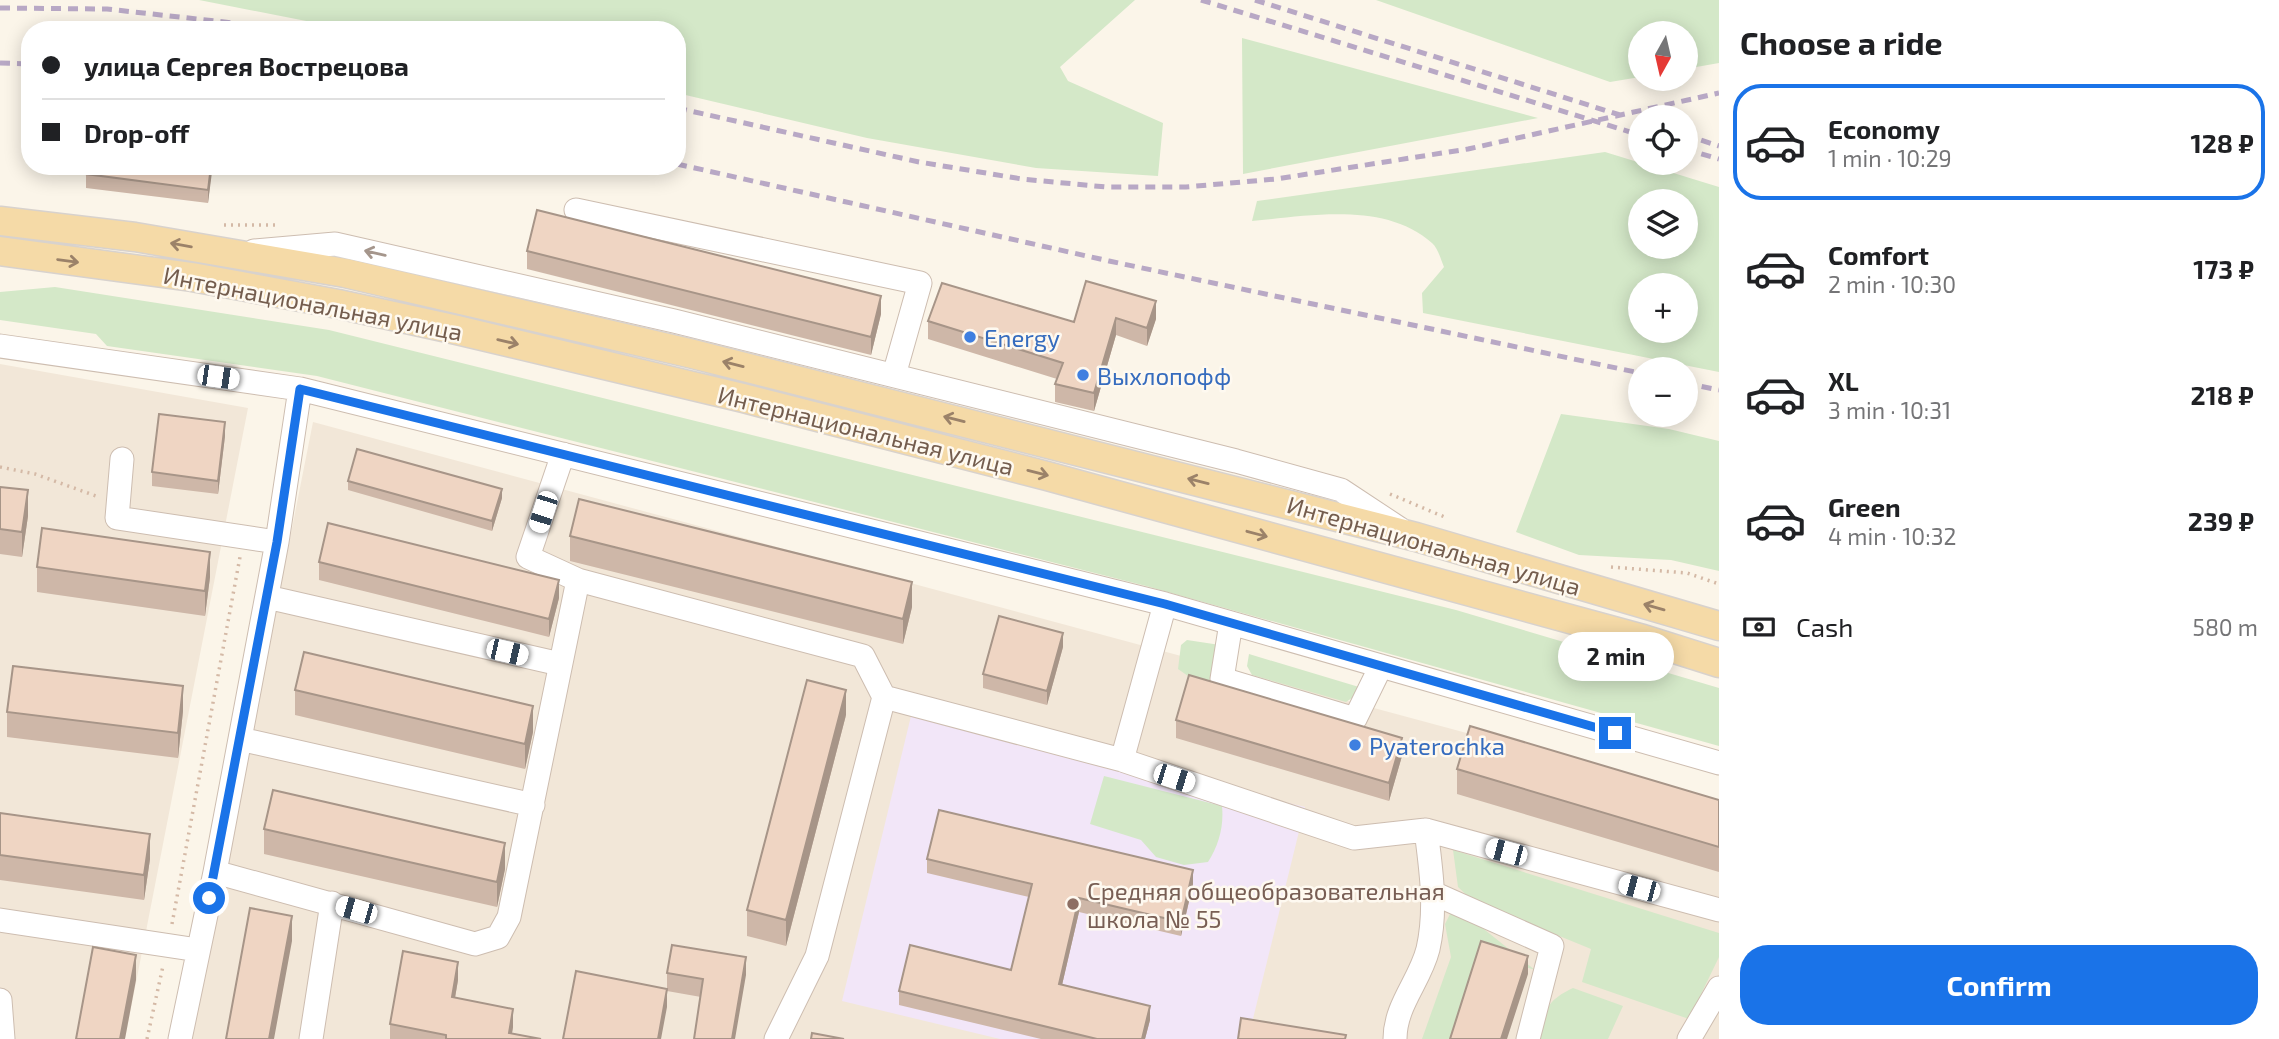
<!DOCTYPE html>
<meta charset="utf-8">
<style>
:root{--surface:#fff;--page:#f6f6f6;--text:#202124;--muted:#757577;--line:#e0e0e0;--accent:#1a73e8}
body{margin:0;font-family:"Exo 2",sans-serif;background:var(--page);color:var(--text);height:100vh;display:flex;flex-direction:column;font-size:26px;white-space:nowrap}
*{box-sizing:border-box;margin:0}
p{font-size:23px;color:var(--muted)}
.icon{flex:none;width:38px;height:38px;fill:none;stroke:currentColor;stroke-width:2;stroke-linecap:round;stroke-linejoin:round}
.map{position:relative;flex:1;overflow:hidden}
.side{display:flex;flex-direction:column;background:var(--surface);width:560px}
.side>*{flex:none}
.guide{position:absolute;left:21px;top:21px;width:665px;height:154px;border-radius:28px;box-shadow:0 4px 18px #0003;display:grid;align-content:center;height:154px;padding:0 21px;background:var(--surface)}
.needle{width:46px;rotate:188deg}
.buttons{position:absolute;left:1628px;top:21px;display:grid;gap:14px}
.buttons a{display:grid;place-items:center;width:70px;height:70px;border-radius:50%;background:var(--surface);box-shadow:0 4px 18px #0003;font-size:35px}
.end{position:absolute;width:32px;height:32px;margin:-16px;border:9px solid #1a73e8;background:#fff;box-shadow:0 0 0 4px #fff}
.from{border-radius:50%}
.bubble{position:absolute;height:49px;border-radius:24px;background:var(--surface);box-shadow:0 4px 18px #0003;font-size:23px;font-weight:700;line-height:49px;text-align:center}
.car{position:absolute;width:21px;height:42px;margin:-21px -10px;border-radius:9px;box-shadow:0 0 5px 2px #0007;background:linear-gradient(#fff 24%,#345 0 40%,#fff 0 76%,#345 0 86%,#fff 0)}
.guide b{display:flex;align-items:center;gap:24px;height:66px;font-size:26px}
.guide b+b{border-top:2px solid var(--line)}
.guide i{width:18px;height:18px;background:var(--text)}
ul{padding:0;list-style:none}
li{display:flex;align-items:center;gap:21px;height:116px;margin:0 14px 10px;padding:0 7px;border:4px solid transparent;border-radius:28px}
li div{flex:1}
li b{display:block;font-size:26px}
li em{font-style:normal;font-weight:700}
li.selected{border-color:var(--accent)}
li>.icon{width:63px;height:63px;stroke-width:1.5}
h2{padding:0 21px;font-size:32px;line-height:84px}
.pay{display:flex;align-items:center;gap:18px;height:77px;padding:0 21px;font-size:26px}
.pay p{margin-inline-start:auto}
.cta{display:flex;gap:14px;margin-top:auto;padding:14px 21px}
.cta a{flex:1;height:80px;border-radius:28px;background:var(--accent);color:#fff;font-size:28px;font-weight:700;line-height:80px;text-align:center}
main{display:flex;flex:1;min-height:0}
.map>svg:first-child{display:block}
.residential{fill:#f2e7d8}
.education{fill:#f2e6f8}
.green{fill:#d4e8c8;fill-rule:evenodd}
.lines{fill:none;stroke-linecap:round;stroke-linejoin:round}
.minor-casing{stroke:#cdbdb0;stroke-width:25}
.major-casing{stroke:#d8d2cd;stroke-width:31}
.path{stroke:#d4b9a6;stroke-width:3.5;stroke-dasharray:2 5;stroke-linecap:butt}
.minor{stroke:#fff;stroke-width:23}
.major{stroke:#f5daa7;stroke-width:28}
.rail{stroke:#b8a8c5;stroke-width:5;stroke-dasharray:10 7;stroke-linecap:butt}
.wall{fill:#ceb7a8}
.shaded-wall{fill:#a79588}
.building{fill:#efd5c3;stroke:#a79588;stroke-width:2}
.oneway{stroke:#9b8269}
.oneway2{stroke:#a5968c}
.route{stroke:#1a73e8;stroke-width:9}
.shop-dot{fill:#3f7fe0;stroke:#fef9f0;stroke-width:2.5}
.education-dot{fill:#8d6e63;stroke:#fef9f0;stroke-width:2.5}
.labels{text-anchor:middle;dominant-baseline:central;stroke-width:5;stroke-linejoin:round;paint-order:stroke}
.street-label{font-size:24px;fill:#745d4e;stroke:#fef9f0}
.shop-label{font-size:24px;fill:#366cbe;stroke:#fef9f0;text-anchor:start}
.education-label{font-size:24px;fill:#785e54;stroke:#fef9f0;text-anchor:start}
</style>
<main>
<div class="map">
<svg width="1719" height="1039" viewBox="0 0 1719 1039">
<rect width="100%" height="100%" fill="#fbf5e9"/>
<path class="residential" d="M0 364 248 408 125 1039H0Z
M313 422 1719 801V1039H191Z"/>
<path class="education" d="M912 712 1305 807 1248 1039H1000L842 1001Z"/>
<path class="green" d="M199 0H1135L1060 67 1068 81 1163 123 1158 176 1036 168 867 138 677 93V30H352Z
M1376 0H1719V63L1685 69V33H1640V77L1610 82Z
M1242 38 1538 118 1243 174Z
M1605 152 1719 187V372L1423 313 1422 293 1444 267C1441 260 1438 248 1432 243 1385 201 1308 216 1252 221L1257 201ZM1640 201H1685V247H1640ZM1640 285H1685V331H1640Z
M55 287 329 330 1456 610 1719 688V746L1146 586 317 376 107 346 96 334 0 320V292Z
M1561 414 1669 429 1719 441V571L1671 560 1579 555 1516 532Z
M1187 640 1220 645 1213 687 1198 683 1178 669 1181 645Z
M1249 654 1359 687 1355 696 1346 702 1252 675 1247 666Z
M1104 776 1222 806C1224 826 1219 845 1208 862L1184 865 1156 857 1141 840 1090 824Z
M1453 850 1719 933V957L1689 1019 1582 982 1591 949 1552 933 1544 934 1477 905 1458 887Z
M1451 912 1470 918 1535 970 1480 953 1451 1039H1422L1451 957 1445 924Z
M1573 988 1623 1006 1608 1039H1536C1543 1012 1547 1000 1573 988Z"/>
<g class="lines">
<g class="minor-casing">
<path id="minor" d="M576 210 920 283 894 375
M254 251 335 244 674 321 1236 461 1341 490 1400 529
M0 346 300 389 1165 604 1719 763
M563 454 528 557 578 580 863 656 884 697 817 956 776 1039
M122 459 117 518 277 542
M267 597 560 664
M1231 623 1222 679 1355 719 1381 666
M884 697 1122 760 1354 838 1426 830 1719 910
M240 739 533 805
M1122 760 1165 604
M215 872 475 944 498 937 509 917 578 580
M1433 893 1552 946 1528 1039
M0 920 198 950
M0 1000 3 1039
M180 1039 215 872 277 542 300 389
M311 1039 332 903
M1395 1039C1395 1005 1420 981 1428 949 1437 909 1431 869 1426 830
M1689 1039 1719 988"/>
</g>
<g class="major-casing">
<path id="major" d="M0 221 135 237 345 273 693 354 1416 537 1719 626
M0 251 192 277 338 304 457 330 743 398 1047 476 1643 639 1719 663"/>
</g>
<path class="path" d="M224 225H276
M0 467 35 474 96 496
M1390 494 1447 518
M1611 567 1687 573 1719 584
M172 924 240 557
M147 1039 163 966"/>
<use href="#minor" class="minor"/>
<use href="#major" class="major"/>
<path class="rail" d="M1201 0 1640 135
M1255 0 1620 115
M0 8 107 9 297 30
M0 63 30 64
M677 108 919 162 1022 179 1106 187H1186L1276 179 1468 149 1719 93
M1685 135 1719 146
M1685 149 1719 159
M677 164 1109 261 1640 373
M1685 383 1719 390"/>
</g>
<path class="wall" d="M212 166 208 203 86 188V174Z
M527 251 881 314 871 355 527 269Z
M1086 281 1156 319 1147 346 1116 335 1094 411 1055 402V384L1057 379 928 339V321L1074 322Z
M225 436 218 494 152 486V472Z
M348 481 502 498 492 531 348 490Z
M0 487 28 516 22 557 0 554Z
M570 536 912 607 903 644 570 561Z
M319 562 559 598 549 637 319 580Z
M37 567 210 577 205 616 37 592Z
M1063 647 1047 705 983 688V674Z
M295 690 533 732 525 769 295 715Z
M183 711 178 758 7 737V712Z
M846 715 786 946 747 936V910Z
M1176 720 1402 756 1389 801 1176 738Z
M1457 769 1719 800V872L1457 794Z
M0 813 150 859 144 900 0 880Z
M264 829 505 869 497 907 264 854Z
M927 859 1193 884 1181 936 1079 912 1062 985 1150 1020 1145 1039H1041L899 1005V991L1011 970 1029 897 927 873Z
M667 973 746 975 701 997 667 991Z
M458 980 455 998 513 1027 512 1033 541 1039H390V1024Z"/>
<path class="shaded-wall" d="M211 166H212V172L208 203V190Z
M881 296V314L871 355V337Z
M1156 301V319L1147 346V328Z
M1116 318V335L1094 411V393Z
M225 422V436L218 494V481Z
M502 489V498L492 531V521Z
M28 490V516L22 557V532Z
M210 552V577L205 616V591Z
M559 580V598L549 637V619Z
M912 582V607L903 644V619Z
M1063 633V647L1047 705V691Z
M183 686V711L178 758V733Z
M846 690V715L786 946V920Z
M533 706V732L525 769V744Z
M1402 738V756L1389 801V783Z
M150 834V859L144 900V875Z
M505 843V869L497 907V882Z
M1193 870V884L1181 936V922Z
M1079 898V912L1059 998V984Z
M292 916V941L274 1039H269Z
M136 955V980L125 1039H120Z
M1528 956V974L1507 1039H1501Z
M746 957V975L735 1039H732Z
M458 962V980L452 1015V997Z
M667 989V1007L661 1039H658Z
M1150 1006V1020L1145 1039H1142Z
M513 1009V1027L511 1039 509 1033Z"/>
<path class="building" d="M86 166H211L208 190 86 174Z
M537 210 881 296 871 337 527 251Z
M1086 281 1156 301 1147 328 1116 318 1094 393 1055 384 1063 363 928 321 942 283 1074 322Z
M159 414 225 422 218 481 152 472Z
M357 449 502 489 492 521 348 481Z
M0 487 28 490 22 532 0 529Z
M579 499 912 582 903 619 570 536Z
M328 523 559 580 549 619 319 562Z
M42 528 210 552 205 591 37 567Z
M999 616 1063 633 1047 691 983 674Z
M304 652 533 706 525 744 295 690Z
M13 666 183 686 178 733 7 712Z
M1189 675 1402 738 1389 783 1176 720Z
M807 680 846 690 786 920 747 910Z
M1470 726 1719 800V847L1457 769Z
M273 790 505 843 497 882 264 829Z
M939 810 1193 870 1181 922 1079 898 1059 984 1150 1006 1142 1039H1097L899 991 910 945 1011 970 1032 884 927 859Z
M0 813 150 834 144 875 0 855Z
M250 908 292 916 269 1039H226Z
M1481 941 1528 956 1501 1039H1450Z
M672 945 746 957 732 1039H694L703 979 667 973Z
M93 947 136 955 120 1039H76Z
M403 951 458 962 452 997 513 1009 509 1033 541 1039H446V1035L390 1024Z
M576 971 667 989 658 1039H563Z
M1241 1018 1346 1035 1345 1039H1238Z
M812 1033 844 1039H811Z"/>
<defs><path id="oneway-shaft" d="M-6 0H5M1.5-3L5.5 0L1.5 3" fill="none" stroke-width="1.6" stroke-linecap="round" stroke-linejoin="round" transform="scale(1.75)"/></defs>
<g class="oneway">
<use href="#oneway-shaft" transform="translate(181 245) rotate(-170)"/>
<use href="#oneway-shaft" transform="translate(68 261) rotate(8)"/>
<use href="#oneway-shaft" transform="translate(508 342) rotate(13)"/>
<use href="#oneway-shaft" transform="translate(733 364) rotate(-166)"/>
<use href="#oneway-shaft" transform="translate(954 419) rotate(-166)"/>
<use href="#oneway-shaft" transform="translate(1038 473) rotate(14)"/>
<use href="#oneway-shaft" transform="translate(1198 481) rotate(-166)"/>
<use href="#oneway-shaft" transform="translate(1257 534) rotate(15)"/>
<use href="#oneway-shaft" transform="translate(1654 607) rotate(-164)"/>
</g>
<use class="oneway2" href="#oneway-shaft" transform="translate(375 253) rotate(-167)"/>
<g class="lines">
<path class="route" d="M209 898 277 542 300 389 1165 604 1615 733"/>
</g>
<g class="shop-dot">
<circle cx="970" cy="337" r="7"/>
<circle cx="1083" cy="375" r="7"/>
<circle cx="1355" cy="745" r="7"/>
</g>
<circle class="education-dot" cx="1073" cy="904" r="7"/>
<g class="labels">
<g class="street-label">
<text transform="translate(313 303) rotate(11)">Интернациональная улица</text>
<text transform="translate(866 430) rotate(14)">Интернациональная улица</text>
<text transform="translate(1434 545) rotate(16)">Интернациональная улица</text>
</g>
<g class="shop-label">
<text x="984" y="337">Energy</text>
<text x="1097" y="375">Выхлопофф</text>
<text x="1369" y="745">Pyaterochka</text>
</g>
<g class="education-label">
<text x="1087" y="890">Средняя общеобразовательная<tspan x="1087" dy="28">школа № 55</tspan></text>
</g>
</g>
</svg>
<div class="buttons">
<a><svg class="needle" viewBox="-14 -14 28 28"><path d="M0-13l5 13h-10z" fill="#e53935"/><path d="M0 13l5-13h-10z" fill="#757577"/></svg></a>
<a><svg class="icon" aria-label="locate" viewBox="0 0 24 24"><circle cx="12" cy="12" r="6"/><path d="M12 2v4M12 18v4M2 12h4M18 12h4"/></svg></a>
<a><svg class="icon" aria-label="layers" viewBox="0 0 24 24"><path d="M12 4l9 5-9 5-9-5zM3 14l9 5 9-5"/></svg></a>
<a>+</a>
<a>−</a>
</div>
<i class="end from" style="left:209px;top:898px"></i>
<i class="end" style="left:1615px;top:733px"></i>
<div class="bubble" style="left:1558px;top:632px;width:116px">2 min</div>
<i class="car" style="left:218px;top:377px;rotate:98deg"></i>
<i class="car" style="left:543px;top:512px;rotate:198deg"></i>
<i class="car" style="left:507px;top:652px;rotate:103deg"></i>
<i class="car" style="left:1174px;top:778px;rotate:108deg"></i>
<i class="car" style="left:1506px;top:852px;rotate:285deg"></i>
<i class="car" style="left:1639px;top:888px;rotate:285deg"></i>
<i class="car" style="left:356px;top:910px;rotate:286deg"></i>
<div class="guide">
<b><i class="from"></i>улица Сергея Вострецова</b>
<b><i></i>Drop-off</b>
</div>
</div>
<section class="side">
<h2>Choose a ride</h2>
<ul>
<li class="selected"><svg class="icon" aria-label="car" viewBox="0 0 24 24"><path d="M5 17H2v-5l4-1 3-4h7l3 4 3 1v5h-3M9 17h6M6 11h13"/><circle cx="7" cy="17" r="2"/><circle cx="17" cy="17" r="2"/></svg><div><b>Economy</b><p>1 min · 10:29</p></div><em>128 ₽</em></li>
<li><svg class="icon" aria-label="car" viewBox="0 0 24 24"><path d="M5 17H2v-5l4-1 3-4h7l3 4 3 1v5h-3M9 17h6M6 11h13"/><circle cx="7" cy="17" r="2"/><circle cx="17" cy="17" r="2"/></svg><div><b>Comfort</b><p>2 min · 10:30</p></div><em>173 ₽</em></li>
<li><svg class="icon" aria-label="car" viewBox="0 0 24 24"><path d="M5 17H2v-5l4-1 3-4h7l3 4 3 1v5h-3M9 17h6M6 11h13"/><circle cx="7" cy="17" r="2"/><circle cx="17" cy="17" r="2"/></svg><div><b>XL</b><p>3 min · 10:31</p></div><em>218 ₽</em></li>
<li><svg class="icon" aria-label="car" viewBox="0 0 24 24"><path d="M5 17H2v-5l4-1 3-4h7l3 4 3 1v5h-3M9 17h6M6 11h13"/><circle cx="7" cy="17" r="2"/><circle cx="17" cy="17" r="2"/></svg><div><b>Green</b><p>4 min · 10:32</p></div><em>239 ₽</em></li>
</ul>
<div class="pay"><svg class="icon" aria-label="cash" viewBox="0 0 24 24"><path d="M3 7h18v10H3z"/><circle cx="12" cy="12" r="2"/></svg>Cash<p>580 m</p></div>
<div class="cta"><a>Confirm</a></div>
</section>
</main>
